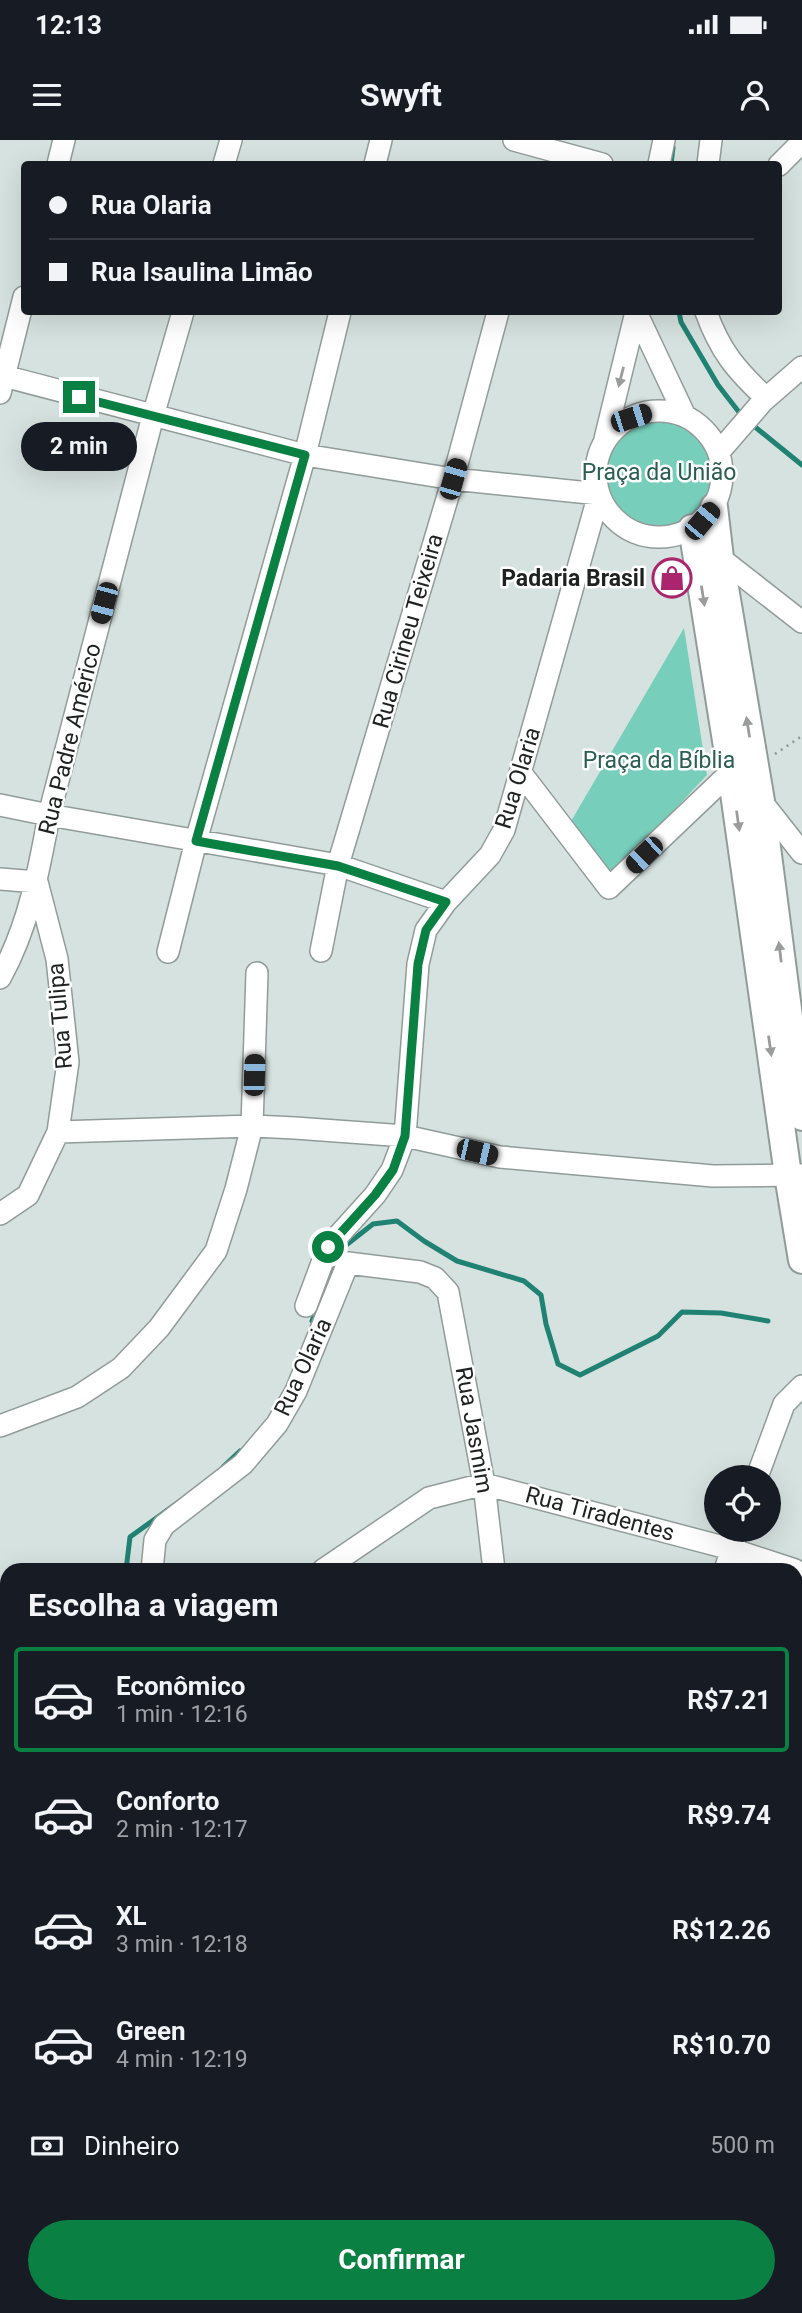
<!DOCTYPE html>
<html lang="pt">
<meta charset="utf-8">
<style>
:root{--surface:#171b24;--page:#20242c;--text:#f1f3f6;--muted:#9ea1a6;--line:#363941;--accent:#0b8043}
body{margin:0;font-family:Roboto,sans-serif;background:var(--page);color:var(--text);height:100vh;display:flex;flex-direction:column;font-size:26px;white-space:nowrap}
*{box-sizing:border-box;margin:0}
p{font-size:23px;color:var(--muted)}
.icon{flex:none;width:38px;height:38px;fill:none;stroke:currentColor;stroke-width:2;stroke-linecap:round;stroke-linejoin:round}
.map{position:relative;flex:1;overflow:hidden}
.side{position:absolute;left:0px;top:1423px;width:803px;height:751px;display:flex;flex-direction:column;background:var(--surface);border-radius:21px 21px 0 0;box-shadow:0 7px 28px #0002}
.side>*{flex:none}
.top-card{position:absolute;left:21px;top:21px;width:761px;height:154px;border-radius:7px;box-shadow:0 7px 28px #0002;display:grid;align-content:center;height:154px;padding:0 28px;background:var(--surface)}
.controls{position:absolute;left:704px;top:1325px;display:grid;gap:14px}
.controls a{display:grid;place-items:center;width:77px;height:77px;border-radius:50%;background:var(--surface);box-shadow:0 7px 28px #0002;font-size:35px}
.end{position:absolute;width:32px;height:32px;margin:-16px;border:9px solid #0b8043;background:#fff;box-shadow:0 0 0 4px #fff}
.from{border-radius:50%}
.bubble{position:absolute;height:49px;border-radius:24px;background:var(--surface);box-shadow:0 7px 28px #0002;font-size:23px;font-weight:700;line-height:49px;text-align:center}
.car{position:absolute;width:21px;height:42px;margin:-21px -10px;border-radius:9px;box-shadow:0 0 5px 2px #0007;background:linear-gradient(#222 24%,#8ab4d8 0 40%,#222 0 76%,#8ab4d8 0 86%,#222 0)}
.top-card b{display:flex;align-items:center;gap:24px;height:66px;font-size:26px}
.top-card b+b{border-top:2px solid var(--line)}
.top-card i{width:18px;height:18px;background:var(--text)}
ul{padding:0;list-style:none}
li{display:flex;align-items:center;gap:21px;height:105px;margin:0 14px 10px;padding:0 14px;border:4px solid transparent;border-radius:7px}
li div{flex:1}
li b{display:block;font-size:26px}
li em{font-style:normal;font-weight:700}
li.selected{border-color:var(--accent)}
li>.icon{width:63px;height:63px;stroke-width:1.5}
h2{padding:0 28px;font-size:32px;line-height:84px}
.pay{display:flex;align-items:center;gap:18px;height:77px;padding:0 28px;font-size:26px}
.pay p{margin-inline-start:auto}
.primary-button{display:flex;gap:14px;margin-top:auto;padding:14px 28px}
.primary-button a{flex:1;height:80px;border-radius:42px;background:var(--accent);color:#fff;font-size:28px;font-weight:700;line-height:80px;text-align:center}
.status{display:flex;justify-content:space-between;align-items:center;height:49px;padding:0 35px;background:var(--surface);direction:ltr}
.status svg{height:19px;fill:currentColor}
header{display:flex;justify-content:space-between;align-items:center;height:91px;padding:0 28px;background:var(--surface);font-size:32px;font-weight:700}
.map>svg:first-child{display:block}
.green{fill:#77cebb}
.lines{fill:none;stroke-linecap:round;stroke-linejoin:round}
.stream{stroke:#208272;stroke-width:5}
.minor-casing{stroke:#919c99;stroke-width:24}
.major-casing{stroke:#919c99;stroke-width:30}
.path{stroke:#8e9794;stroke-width:2.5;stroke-dasharray:2 5;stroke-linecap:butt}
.minor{stroke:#fff;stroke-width:21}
.major{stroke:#fff;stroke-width:26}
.oneway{fill:#9a9c9b}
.route{stroke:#0b8043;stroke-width:9}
.labels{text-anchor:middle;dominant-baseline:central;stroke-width:5;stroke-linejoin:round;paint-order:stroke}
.park-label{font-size:23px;fill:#2a5d53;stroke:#fff}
.poi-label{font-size:23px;font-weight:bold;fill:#1e2221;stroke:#fff;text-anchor:end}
.street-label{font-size:23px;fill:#1e2221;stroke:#fff}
</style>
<div class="status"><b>12:13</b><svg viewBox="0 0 49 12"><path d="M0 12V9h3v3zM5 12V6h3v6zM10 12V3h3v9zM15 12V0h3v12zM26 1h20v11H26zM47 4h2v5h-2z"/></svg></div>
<header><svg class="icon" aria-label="menu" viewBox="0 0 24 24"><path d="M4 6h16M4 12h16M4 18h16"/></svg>Swyft<svg class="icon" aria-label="person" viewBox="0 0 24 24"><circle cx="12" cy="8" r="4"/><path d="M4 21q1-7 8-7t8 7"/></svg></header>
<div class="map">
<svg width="802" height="2173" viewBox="0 0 802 2173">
<rect width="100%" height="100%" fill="#d6e2df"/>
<path class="green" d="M605 332a54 54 0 1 1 108 0a54 54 0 1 1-108 0Z
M684 488 707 635 609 739 570 683Z
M378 2167V2166L673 2167V2173H404L378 2169Z"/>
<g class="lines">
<path class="stream" d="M671 24 673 7
M679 172 681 182 718 245 742 276
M749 282 802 325
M312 1181 332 1126 345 1106 373 1084 397 1081 424 1101 457 1121 524 1141 541 1155 546 1184 558 1224 580 1235 658 1196 682 1172 721 1173 768 1181
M223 1327 240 1311
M126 1430 130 1397 180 1361
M0 1613 7 1609"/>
<g class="minor-casing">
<path id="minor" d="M514 0 602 24
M58 24 64 0
M224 24 231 0
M375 24 381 0
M659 24 664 0
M708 24 711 0
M779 25 802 2
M636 172 685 276
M706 172C720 211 736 230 766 258
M0 235 305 315 453 339 599 354 504 690 490 715 446 762 426 790 418 824 405 996 392 1030 375 1055 328 1107 306 1166
M0 253 24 157
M596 334a63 63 0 1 1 126 0a63 63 0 1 1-126 0Z
M605 299 636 172
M719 312 763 261 802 227
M720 418 802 482
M521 633 609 748 731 632
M761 661 802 713
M0 665 49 675 338 725 446 762
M0 739 37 742
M321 811 338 725 453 339 498 172
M168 812 196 701 305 315 340 172
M0 838C28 788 39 731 49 675L153 276 183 172
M58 992 252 986 295 988 405 996 500 1017 713 1036 802 1035
M0 1074 28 1055 58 992 68 922 57 819 37 742
M0 1286 77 1257 121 1228 159 1188 216 1111 236 1049 252 986 257 833
M757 1337 784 1264 802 1246
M152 1430 155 1400 164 1385 243 1324 277 1284 296 1251 348 1123 420 1132 435 1138 448 1152 484 1344 494 1430
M323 1430 429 1358 484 1344 731 1409 795 1430
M725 1430 738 1390
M0 1486 7 1487
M796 1552 802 1547
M0 1590 7 1588
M796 1637 802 1639
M0 1648 7 1645
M0 1746 7 1758
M796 1754 802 1758
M0 1810 7 1806
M0 1850 7 1848
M796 1893 802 1896
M796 1933 802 1925
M0 1994 7 2002
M106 2166 109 2173
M163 2173 164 2166
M318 2173 319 2166"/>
</g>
<g class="major-casing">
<path id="major" d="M714 367 720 418 761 661 802 977
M692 388 731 632 788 1035 802 1120"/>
</g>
<path class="path" d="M775 614 802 596"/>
<use href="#minor" class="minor"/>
<use href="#major" class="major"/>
</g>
<defs><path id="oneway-solid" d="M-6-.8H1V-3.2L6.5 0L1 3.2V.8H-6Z" transform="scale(1.75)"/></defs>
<g class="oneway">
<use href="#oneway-solid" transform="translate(621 237) rotate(104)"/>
<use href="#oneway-solid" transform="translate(703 456) rotate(81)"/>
<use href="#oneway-solid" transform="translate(748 587) rotate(-99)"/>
<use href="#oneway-solid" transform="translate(738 681) rotate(82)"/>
<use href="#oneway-solid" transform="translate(780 812) rotate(-97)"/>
<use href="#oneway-solid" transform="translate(770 906) rotate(82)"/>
</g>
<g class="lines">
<path class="route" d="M79 257 305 315 196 701 338 726 446 762 426 790 418 824 405 996 393 1030 375 1055 328 1107"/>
</g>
<defs>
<g id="shop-ring" transform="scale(2.0125)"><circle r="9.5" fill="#fff" stroke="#aa256d" stroke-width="1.5"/><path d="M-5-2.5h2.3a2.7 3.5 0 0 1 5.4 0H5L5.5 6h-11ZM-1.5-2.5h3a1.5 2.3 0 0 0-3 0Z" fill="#aa256d"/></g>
</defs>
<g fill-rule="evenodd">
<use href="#shop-ring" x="672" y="438"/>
</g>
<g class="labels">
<g class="park-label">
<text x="659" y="332">Praça da União</text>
<text x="659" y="620">Praça da Bíblia</text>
</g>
<g class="poi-label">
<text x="645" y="438">Padaria Brasil</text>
</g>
<g class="street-label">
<text transform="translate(408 491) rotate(-74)">Rua Cirineu Teixeira</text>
<text transform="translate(70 599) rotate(-76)">Rua Padre Américo</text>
<text transform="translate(518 638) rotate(-73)">Rua Olaria</text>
<text transform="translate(60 876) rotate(-95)">Rua Tulipa</text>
<text transform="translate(303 1227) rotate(-65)">Rua Olaria</text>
<text transform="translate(474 1290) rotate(80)">Rua Jasmim</text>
<text transform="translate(600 1374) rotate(15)">Rua Tiradentes</text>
</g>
</g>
</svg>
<div class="controls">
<a><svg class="icon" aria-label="locate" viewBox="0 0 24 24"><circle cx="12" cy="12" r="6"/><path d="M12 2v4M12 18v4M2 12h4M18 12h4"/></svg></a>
</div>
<i class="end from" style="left:328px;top:1107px"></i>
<i class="end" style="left:79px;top:257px"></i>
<div class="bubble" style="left:21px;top:282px;width:116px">2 min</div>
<i class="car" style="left:631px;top:278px;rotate:72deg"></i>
<i class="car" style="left:453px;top:339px;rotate:16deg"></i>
<i class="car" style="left:702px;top:381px;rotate:40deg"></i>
<i class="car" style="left:104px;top:463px;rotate:195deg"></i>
<i class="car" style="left:644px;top:715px;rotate:226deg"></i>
<i class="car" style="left:254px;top:935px;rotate:2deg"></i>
<i class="car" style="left:477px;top:1012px;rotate:103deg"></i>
<div class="top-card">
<b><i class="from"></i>Rua Olaria</b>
<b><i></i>Rua Isaulina Limão</b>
</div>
<section class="side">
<h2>Escolha a viagem</h2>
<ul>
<li class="selected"><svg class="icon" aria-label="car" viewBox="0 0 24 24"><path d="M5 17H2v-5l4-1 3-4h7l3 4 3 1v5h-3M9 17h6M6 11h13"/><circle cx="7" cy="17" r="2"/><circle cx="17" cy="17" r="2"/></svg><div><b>Econômico</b><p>1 min · 12:16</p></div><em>R$7.21</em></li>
<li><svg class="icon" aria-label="car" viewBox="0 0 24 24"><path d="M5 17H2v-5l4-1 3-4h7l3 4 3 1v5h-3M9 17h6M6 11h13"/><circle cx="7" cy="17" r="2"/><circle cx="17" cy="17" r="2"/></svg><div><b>Conforto</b><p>2 min · 12:17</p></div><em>R$9.74</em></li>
<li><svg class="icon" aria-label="car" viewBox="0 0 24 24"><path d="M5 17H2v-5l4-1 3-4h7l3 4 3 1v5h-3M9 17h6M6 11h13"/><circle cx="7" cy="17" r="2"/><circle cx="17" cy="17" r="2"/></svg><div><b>XL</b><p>3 min · 12:18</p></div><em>R$12.26</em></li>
<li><svg class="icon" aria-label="car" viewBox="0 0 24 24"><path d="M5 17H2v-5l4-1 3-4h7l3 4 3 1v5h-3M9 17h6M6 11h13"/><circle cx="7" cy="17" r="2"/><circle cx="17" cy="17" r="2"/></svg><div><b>Green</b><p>4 min · 12:19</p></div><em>R$10.70</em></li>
</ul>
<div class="pay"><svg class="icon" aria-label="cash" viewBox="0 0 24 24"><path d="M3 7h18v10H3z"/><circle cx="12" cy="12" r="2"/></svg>Dinheiro<p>500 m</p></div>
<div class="primary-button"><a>Confirmar</a></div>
</section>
</div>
